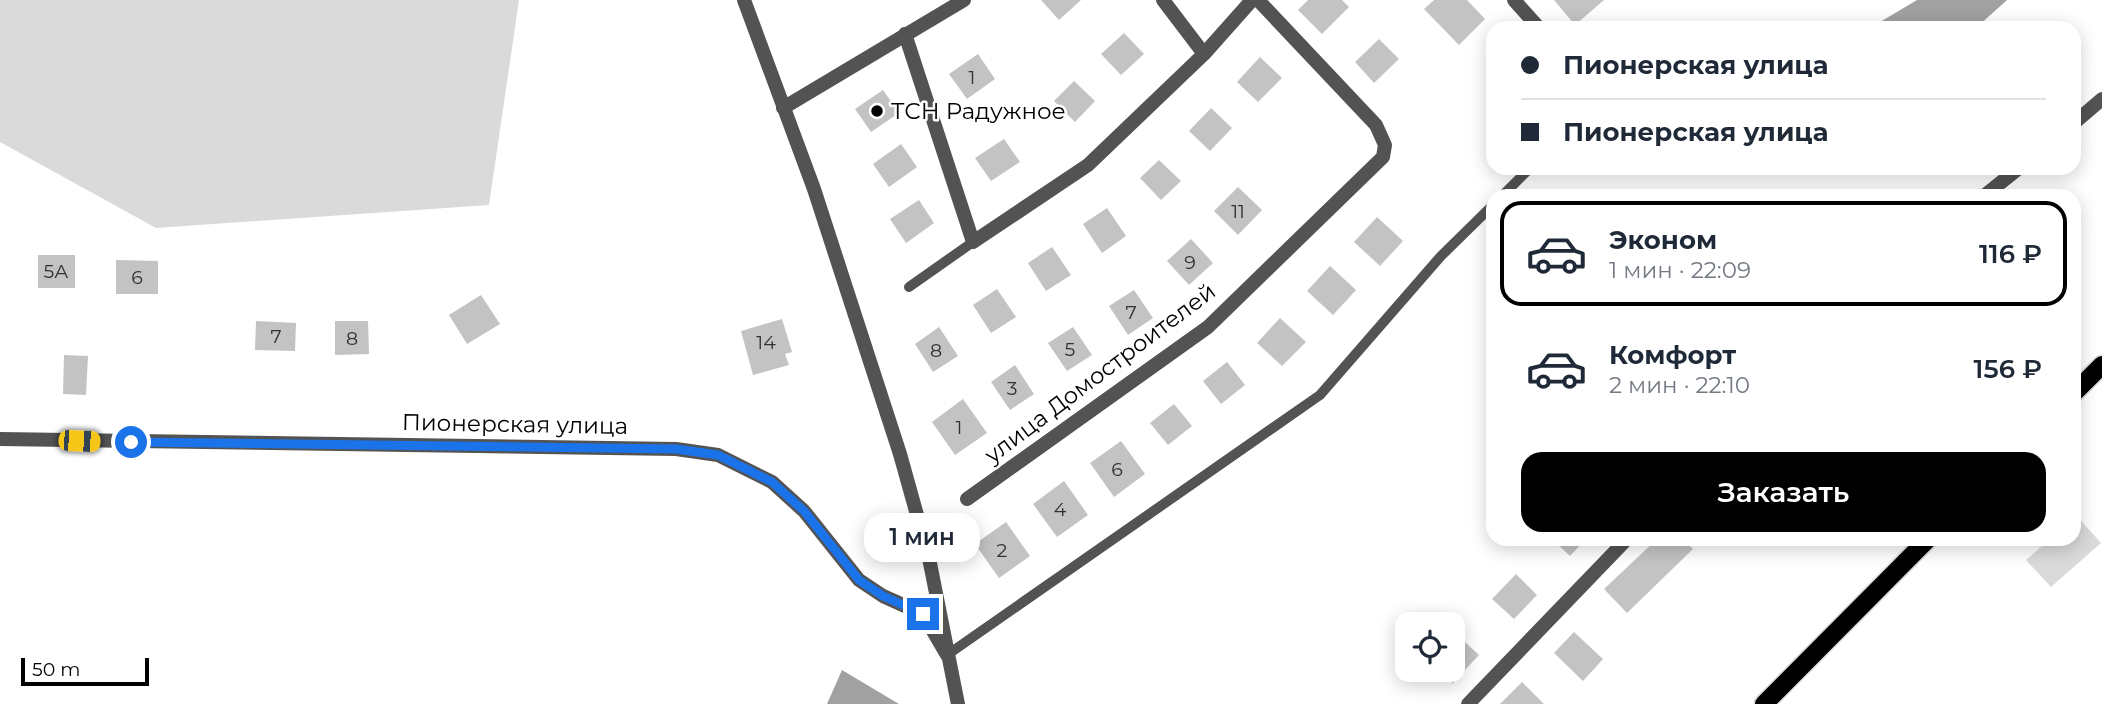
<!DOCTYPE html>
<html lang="ru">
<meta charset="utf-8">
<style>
:root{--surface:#fff;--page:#f2f2f3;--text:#1f2937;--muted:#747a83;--line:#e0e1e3;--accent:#000}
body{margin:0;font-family:Montserrat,sans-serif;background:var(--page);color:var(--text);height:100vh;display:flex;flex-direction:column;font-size:26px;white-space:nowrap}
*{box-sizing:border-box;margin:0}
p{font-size:23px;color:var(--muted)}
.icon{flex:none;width:38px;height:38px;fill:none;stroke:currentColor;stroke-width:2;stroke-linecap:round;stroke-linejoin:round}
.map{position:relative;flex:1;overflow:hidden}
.details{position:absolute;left:1486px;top:189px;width:595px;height:357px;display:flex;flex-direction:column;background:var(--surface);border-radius:21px;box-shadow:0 4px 18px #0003}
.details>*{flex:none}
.guide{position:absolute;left:1486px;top:21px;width:595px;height:154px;border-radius:21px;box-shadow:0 4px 18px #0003;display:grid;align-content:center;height:154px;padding:0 35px;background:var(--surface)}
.tools{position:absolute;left:1395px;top:612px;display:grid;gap:14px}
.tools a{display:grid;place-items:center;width:70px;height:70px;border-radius:14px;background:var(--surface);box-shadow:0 4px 18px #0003;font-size:35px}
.scale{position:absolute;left:21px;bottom:18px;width:128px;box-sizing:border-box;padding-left:7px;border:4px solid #000;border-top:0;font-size:19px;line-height:24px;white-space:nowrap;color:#000;-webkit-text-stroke:5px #fff;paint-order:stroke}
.end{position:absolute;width:32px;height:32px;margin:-16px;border:9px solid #1a73e8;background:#fff;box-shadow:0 0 0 4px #fff}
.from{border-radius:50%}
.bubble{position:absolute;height:49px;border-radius:21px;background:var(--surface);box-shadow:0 4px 18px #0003;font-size:23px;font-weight:600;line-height:49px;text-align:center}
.car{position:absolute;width:21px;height:42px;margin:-21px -10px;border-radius:9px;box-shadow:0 0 5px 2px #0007;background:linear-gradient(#f5c518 24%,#345 0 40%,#f5c518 0 76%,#345 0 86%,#f5c518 0)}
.guide b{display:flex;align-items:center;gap:24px;height:66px;font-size:26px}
.guide b+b{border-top:2px solid var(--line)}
.guide i{width:18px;height:18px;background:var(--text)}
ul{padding:12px 0 0;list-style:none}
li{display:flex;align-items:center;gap:21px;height:105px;margin:0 14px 10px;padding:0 21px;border:4px solid transparent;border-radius:21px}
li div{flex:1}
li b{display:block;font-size:26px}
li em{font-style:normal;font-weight:600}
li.current{border-color:var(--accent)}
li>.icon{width:63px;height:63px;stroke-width:1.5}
.cta{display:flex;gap:14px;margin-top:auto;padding:14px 35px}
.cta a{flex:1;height:80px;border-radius:21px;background:var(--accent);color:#fff;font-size:28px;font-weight:600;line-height:80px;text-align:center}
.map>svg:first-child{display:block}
.green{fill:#dadada}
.water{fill:#a1a1a1}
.building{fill:#c3c3c3}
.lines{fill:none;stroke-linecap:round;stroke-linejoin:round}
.primary-casing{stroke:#dbdbdb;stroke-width:21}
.service{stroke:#535353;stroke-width:10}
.minor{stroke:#535353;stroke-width:14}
.primary{stroke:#000;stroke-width:18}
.route{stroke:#1a73e8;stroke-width:9}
.poi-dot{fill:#000;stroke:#fff;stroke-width:2.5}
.labels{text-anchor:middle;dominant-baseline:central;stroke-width:5;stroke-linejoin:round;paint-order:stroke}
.number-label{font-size:19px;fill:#313131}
.poi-label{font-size:23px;fill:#000;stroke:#fff;text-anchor:start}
.street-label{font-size:23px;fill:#000;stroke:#fff}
</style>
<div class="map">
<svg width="2102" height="704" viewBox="0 0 2102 704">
<rect width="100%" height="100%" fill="#fff"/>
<path class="green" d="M0 0H519L489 205 156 228 0 142Z
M2076 515 2101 543 2051 587 2026 560 2050 539H2074V518Z"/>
<path class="water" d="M1917 0H2007L1976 28H1870Z
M842 670 899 704H827Z"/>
<path class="building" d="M1041 0H1081L1059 20Z
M1308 0H1342L1349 7 1322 34 1298 10Z
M1434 0H1467L1485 19 1459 45 1424 9Z
M1554 0H1604L1575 25Z
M1124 33 1144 54 1121 75 1101 54Z
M1379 39 1399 59 1374 83 1355 62Z
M978 54 995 79 967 99 949 74Z
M1260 57 1282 78 1258 102 1237 82Z
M1074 81 1095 101 1075 122 1054 101Z
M883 90 899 113 871 132 855 109Z
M1211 108 1232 128 1210 151 1189 131Z
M1004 139 1020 162 991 181 975 158Z
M901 144 917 167 889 187 873 164Z
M1159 160 1181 181 1161 200 1140 178Z
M1238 187 1262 210 1238 235 1214 211Z
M919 200 934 223 906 243 890 219Z
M1107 208 1126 236 1102 253 1083 224Z
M1377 217 1403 241 1380 266 1354 242Z
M1191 239 1213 263 1189 285 1167 261Z
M1052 247 1071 275 1046 291 1028 263Z
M38 255H75V288H38Z
M116 260 158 261V294H116Z
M1330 266 1356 290 1333 315 1307 291Z
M997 289 1016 317 991 333 973 305Z
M1134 290 1153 318 1128 335 1109 306Z
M481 295 500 324 467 344 449 315Z
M1280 318 1306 342 1282 366 1257 343Z
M782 319 792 352 785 354 789 365 753 375 741 331Z
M256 321 296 323 295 351 255 350Z
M335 321H368L369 354 335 355Z
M939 327 958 356 933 372 915 344Z
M1073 327 1092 355 1067 371 1048 343Z
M64 355 88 356 86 395 63 394Z
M1227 362 1245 385 1221 404 1203 381Z
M1015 365 1034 394 1010 410 991 382Z
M963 399 987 433 955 455 932 422Z
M1174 404 1192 426 1168 445 1150 423Z
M1121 441 1145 474 1114 497 1090 463Z
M1064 481 1088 515 1057 537 1033 504Z
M1006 522 1030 556 999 578 975 544Z
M1552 539H1586L1570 556Z
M1657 539H1683L1693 549 1627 613 1604 589Z
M1516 574 1537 595 1514 619 1492 599Z
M1452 630 1479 655 1452 684Z
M1574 632 1603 659 1583 681 1554 653Z
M1522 682 1544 704H1500Z"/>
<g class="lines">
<g class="primary-casing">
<path id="primary" d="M2074 393 2102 365
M1764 704 1928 539"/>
</g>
<path class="service" d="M1502 196 1530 168
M909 287 973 242
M947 655 1320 395 1441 256 1493 205"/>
<path class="minor" d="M744 0 814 189 900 454 929 558 958 704
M1163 0 1204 54
M1514 0 1539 28
M905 34 973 242 1088 165 1204 54 1252 0
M783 108 964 0
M2074 123 2102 99
M1984 196 2019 168
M0 439 676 449 718 455 772 482 804 511 859 580 883 596 923 614 947 655
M967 499 1208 327 1383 157 1385 145 1376 125 1258 0
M1468 704 1627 539"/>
<use href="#primary" class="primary"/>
</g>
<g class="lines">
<path class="route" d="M131 442 676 449 718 455 772 482 804 511 859 580 883 596 923 614"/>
</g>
<circle class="poi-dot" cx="877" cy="111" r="7"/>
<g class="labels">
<g class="number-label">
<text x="972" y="77">1</text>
<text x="1238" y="211">11</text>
<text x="1190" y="262">9</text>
<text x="56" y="271">5А</text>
<text x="137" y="277">6</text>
<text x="1131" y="312">7</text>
<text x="276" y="336">7</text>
<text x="352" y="338">8</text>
<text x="766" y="342">14</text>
<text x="1070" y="349">5</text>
<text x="936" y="350">8</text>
<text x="1012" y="388">3</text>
<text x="959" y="427">1</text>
<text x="1117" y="469">6</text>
<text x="1060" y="509">4</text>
<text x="1002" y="550">2</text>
</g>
<g class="poi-label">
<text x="891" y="111">ТСН Радужное</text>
</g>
<g class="street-label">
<text transform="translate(1100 373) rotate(-37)">улица Домостроителей</text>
<text transform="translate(515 424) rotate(1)">Пионерская улица</text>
</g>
</g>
</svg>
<div class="tools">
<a><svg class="icon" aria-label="locate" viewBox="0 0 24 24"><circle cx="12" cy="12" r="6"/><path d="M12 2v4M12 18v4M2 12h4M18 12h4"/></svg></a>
</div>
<div class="scale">50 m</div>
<i class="end from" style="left:131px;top:442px"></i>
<i class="end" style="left:923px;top:614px"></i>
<div class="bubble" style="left:864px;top:513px;width:116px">1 мин</div>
<i class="car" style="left:79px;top:441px;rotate:92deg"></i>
<div class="guide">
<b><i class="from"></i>Пионерская улица</b>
<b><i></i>Пионерская улица</b>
</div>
<section class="details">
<ul>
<li class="current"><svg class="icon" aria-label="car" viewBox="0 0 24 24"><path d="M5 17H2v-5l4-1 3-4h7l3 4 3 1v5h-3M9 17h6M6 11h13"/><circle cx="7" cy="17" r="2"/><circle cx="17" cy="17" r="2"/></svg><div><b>Эконом</b><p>1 мин · 22:09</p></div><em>116 ₽</em></li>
<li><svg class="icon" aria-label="car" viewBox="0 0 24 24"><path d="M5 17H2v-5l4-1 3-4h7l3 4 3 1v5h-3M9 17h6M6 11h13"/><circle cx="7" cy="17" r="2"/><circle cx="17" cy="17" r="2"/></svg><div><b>Комфорт</b><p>2 мин · 22:10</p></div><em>156 ₽</em></li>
</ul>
<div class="cta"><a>Заказать</a></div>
</section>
</div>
